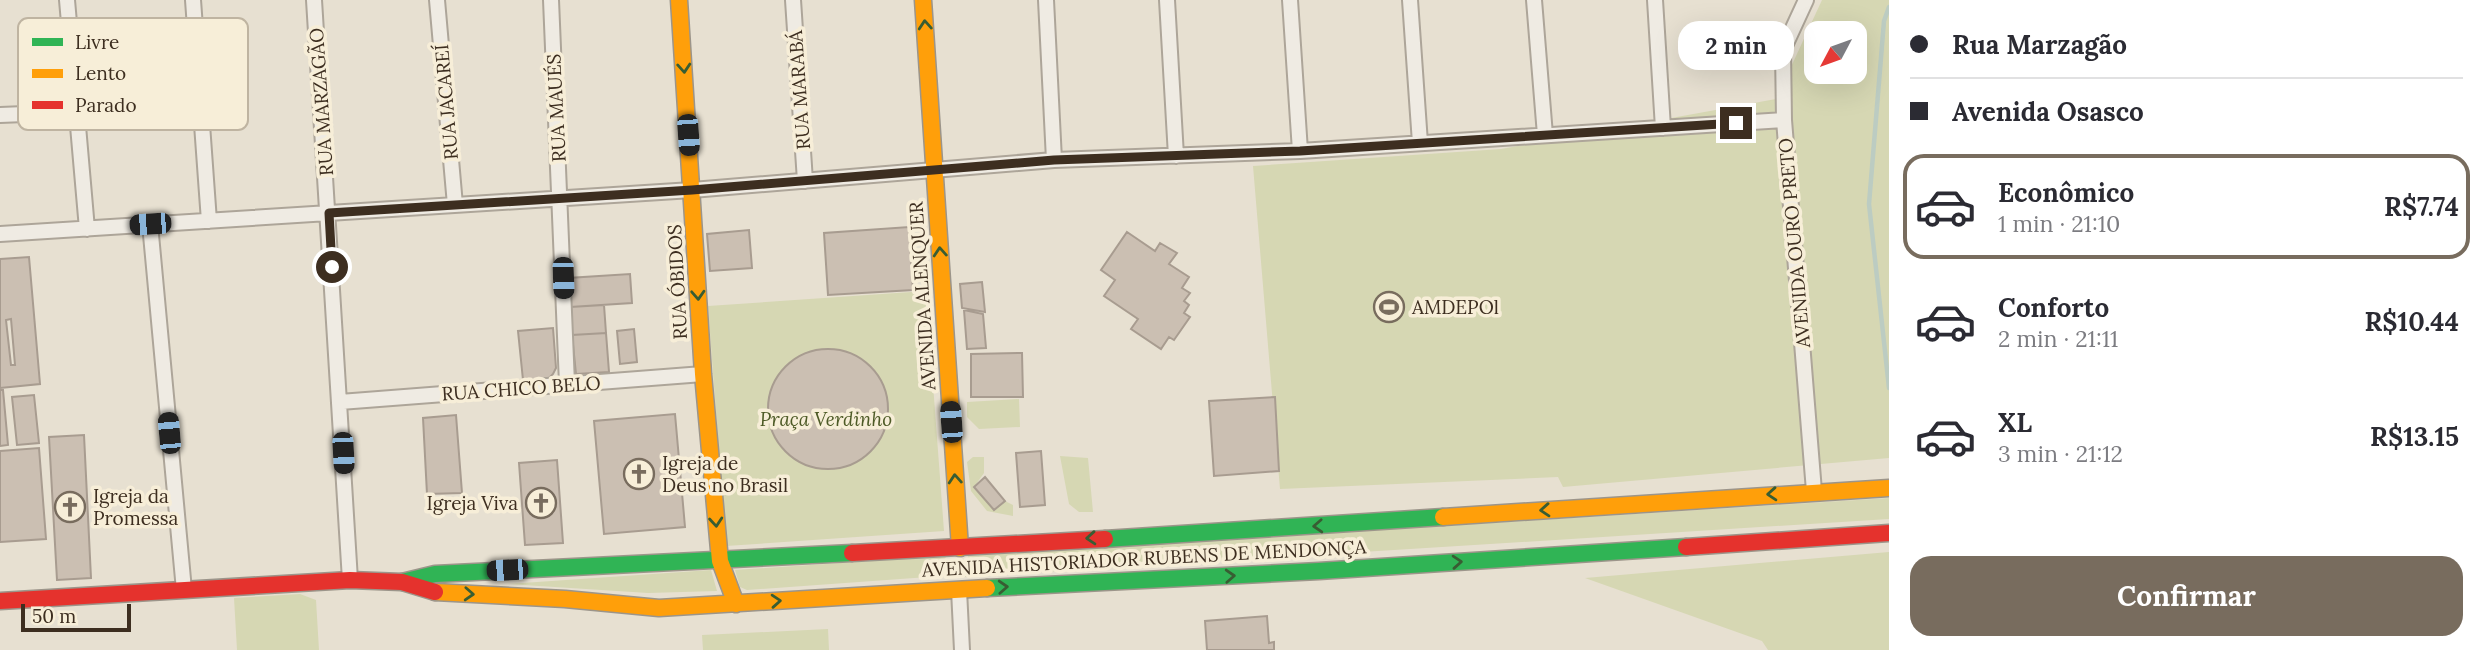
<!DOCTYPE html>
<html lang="pt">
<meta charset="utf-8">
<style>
:root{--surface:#fff;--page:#f2f2f3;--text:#2b2b33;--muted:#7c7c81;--line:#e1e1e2;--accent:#786c5e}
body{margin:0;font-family:Lora,serif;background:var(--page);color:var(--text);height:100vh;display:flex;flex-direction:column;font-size:26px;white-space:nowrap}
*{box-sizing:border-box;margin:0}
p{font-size:23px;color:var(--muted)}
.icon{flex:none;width:38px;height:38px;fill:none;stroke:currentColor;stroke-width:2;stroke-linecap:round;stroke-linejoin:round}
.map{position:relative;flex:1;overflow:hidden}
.side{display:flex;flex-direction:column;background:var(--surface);width:595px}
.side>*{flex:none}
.banner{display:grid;align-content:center;height:154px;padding:0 21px;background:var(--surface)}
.needle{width:46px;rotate:229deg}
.tools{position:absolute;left:1804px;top:21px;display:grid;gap:14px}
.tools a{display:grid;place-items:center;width:63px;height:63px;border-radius:14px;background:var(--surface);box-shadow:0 7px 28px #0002;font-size:35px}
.scale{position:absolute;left:21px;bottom:18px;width:110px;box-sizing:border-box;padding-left:7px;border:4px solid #3d2e20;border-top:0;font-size:19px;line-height:24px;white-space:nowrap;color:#3d2e20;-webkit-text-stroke:5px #f7eed8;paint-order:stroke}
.end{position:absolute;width:32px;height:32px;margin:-16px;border:9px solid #3d2e20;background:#fff;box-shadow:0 0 0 4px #fff}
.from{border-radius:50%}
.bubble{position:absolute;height:49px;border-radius:21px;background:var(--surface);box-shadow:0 7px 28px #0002;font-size:23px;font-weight:800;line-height:49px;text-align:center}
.car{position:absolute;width:21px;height:42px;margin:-21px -10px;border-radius:9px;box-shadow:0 0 5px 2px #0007;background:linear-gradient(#222 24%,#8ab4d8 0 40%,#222 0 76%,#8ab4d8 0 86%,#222 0)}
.banner b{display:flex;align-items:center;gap:24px;height:66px;font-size:26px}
.banner b+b{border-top:2px solid var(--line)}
.banner i{width:18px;height:18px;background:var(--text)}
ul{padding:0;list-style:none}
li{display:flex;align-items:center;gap:21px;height:105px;margin:0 14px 10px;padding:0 7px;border:4px solid transparent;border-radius:21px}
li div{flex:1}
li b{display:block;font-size:26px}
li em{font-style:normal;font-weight:800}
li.active{border-color:var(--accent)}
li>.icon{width:63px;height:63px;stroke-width:1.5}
.button{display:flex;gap:14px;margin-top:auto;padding:14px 21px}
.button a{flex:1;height:80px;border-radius:21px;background:var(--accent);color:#fff;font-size:28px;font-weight:800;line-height:80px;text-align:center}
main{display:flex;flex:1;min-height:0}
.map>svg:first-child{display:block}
.green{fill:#d6d7b3;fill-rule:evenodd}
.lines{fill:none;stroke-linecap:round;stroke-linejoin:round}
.stream{stroke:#bcccc2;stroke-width:4.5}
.building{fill:#cbbfb2;stroke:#a89c90;stroke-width:2;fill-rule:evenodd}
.street-casing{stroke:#ada599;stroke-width:18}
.fast-casing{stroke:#9c958a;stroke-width:19}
.slow-casing{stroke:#9c958a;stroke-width:19}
.jam-casing{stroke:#9c958a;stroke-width:19}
.street{stroke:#efebe3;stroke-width:14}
.fast{stroke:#30b455;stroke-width:16}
.slow{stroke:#ff9f0a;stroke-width:16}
.jam{stroke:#e5322d;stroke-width:16}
.oneway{stroke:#385d33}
.route{stroke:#3d2e20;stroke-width:9}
.labels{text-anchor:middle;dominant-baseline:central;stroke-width:7;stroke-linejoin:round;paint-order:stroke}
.street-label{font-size:19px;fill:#3d2e20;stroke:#f7eed8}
.poi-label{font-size:19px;fill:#3d2e20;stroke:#f7eed8;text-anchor:start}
.park-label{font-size:19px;font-style:italic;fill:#4d5a26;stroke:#f7eed8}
.key{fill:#f7eed8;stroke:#bfb4a1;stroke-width:2}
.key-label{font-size:19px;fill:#3d2e20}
</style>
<main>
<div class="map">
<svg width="1889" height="650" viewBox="0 0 1889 650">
<rect width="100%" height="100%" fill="#e7e0d1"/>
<path class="green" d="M1822 0H1889V458L1563 487 1558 477 1280 489 1253 166 1501 149 1776 99ZM1816 33H1855V72H1816Z
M926 291 944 531 726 546 708 306Z
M1019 399 1020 427 979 429 967 417V402Z
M1060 456 1088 458 1093 512H1079L1069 504Z
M973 457H984V473L974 487 994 510 1005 501 1013 505V516L987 511 971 491 967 462Z
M1889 498V519L965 577 968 556Z
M1889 552V650H1768L1762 641 1585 578Z
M946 556 942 576 747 590 740 587 735 570Z
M711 570 717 591 648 593 508 584Z
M300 594 316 600 319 650H237L234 598Z
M828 629 829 650H703L702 635Z"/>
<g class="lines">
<path class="stream" d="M1889 7 1884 21 1869 204 1889 388"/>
</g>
<path class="building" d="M909 227 913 290 828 295 824 233Z
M749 230 752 268 710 271 707 234Z
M1127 232 1155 251 1160 243 1177 253 1169 264 1189 277 1182 288 1190 293 1184 301 1189 305 1184 313 1190 317 1174 340 1169 337 1161 349 1131 329 1138 319 1104 296 1115 280 1101 270Z
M29 257 40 384 0 388V259ZM11 319 15 365H11L6 320Z
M630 274 632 303 570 307 568 278Z
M982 282 985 312 962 308 960 284Z
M604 305 606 333 572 335 570 307Z
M964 310 983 314 986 348 967 349Z
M553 328 556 368 553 374 549 378 523 380 518 331Z
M634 329 637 362 620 364 617 331Z
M606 333 609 372 576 374 572 335Z
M768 409a60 60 0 1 1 120 0a60 60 0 1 1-120 0Z
M1022 353 1023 397H971V354Z
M0 390H3L8 445 0 446Z
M34 395 39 443 17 445 12 397Z
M1275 397 1279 471 1214 476 1209 401Z
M675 414 685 527 604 534 594 421Z
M456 415 462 493 427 494 423 418Z
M84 435 91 578 57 580 49 437Z
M39 448 46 539 0 542V451Z
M1041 451 1045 505 1020 507 1016 453Z
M557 460 563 543 525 545 519 463Z
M985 477 1005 501 994 510 974 487Z
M1267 616 1269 643 1274 642V650H1207L1205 621Z"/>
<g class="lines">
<g class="street-casing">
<path id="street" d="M67 0 87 229
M193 0 209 221
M314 0 350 580
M437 0 455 205
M551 0 567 384
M793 0 805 181
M1046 0 1054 160
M1167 0 1176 156
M1290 0 1300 151
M1410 0 1420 143
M1534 0 1545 135
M1655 0 1663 128
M1806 0 1783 50 1784 120 1814 491
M0 115 74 112
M150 224 184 590
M0 234 692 190 1054 160 1300 151 1784 120
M340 402 703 374
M959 590 962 650"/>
</g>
<g class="fast-casing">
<path id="fast" d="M1105 539 1443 517
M402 582 435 574 852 553
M987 588 1319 571 1686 547"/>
</g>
<g class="slow-casing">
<path id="slow" d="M679 0 703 374 720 561 736 604
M923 0 960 548
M1443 517 1889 488
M435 592 565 599 659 608 987 588"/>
</g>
<g class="jam-casing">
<path id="jam" d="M1686 547 1889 533
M852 553 1105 539
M0 601 350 580 402 582 435 592"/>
</g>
<use href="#street" class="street"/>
<use href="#fast" class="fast"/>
<use href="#slow" class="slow"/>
<use href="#jam" class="jam"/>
</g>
<defs><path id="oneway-chevron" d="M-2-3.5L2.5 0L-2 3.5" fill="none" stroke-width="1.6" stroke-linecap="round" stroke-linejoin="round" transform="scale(1.75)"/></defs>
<g class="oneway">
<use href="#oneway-chevron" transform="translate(925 25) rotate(-94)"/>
<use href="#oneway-chevron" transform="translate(684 68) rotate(86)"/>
<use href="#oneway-chevron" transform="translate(940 252) rotate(-94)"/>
<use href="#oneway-chevron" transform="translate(698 295) rotate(87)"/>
<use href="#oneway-chevron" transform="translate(955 479) rotate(-94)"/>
<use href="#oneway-chevron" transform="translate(1772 494) rotate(176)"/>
<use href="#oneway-chevron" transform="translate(1545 510) rotate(176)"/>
<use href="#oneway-chevron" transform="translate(716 522) rotate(85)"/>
<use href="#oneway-chevron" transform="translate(1318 526) rotate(177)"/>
<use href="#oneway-chevron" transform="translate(1091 538) rotate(176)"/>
<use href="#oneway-chevron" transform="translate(1457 562) rotate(-4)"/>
<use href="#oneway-chevron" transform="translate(1230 576) rotate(-3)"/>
<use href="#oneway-chevron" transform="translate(1003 587) rotate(-3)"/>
<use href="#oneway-chevron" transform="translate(469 594) rotate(3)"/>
<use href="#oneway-chevron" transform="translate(776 601) rotate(-4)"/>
</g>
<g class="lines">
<path class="route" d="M332 267 329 213 692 190 1054 160 1300 151 1736 123"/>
</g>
<defs>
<g id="stadium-ring" transform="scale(1.575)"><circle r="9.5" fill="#f7eed8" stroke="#786c5e" stroke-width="1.5"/><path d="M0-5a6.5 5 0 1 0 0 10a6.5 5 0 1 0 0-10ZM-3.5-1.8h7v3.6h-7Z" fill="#786c5e"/></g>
<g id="church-ring" transform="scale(1.575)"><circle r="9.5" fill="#f7eed8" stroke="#786c5e" stroke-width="1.5"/><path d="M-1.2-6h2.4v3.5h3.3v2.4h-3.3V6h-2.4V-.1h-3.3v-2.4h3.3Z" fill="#786c5e"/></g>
</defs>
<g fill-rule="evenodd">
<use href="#stadium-ring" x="1389" y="307"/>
<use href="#church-ring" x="639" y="474"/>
<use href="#church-ring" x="541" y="503"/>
<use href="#church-ring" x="70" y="507"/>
</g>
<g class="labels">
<g class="street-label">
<text transform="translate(799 90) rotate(-94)">RUA MARABÁ</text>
<text transform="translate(321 102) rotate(-94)">RUA MARZAGÃO</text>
<text transform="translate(446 102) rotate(-95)">RUA JACAREÍ</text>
<text transform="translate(556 108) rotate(-93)">RUA MAUÉS</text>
<text transform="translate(1794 243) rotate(-95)">AVENIDA OURO PRETO</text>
<text transform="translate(677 282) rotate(-93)">RUA ÓBIDOS</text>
<text transform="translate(922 296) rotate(-94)">AVENIDA ALENQUER</text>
<text transform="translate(521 388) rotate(-4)">RUA CHICO BELO</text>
<text transform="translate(1144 558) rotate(-3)">AVENIDA HISTORIADOR RUBENS DE MENDONÇA</text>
</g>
<g class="poi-label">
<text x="1412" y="307">AMDEPOl</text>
<text x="662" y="463">Igreja de<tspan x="662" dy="22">Deus no Brasil</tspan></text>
<text x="93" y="496">Igreja da<tspan x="93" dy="22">Promessa</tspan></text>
<text x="518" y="503" text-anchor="end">Igreja Viva</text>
</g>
<g class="park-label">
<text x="826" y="419">Praça Verdinho</text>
</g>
</g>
<rect x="18" y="18" width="230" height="112" rx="10" class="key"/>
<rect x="32" y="38" width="31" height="8" fill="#30b455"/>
<rect x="32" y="69" width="31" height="9" fill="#ff9f0a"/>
<rect x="32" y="101" width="31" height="8" fill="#e5322d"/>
<g class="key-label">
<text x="75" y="49">Livre</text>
<text x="75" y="80">Lento</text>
<text x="75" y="112">Parado</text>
</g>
</svg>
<div class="tools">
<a><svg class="needle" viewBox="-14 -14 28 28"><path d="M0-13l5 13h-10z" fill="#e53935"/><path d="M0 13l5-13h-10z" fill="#7c7c81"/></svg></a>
</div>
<div class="scale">50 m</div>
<i class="end from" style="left:332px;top:267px"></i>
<i class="end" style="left:1736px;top:123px"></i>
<div class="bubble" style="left:1678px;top:21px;width:116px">2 min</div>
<i class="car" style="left:688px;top:135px;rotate:176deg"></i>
<i class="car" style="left:150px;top:224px;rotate:266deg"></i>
<i class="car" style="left:563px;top:278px;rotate:178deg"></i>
<i class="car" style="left:951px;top:422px;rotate:356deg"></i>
<i class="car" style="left:169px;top:433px;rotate:355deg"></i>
<i class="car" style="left:343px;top:453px;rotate:177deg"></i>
<i class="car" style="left:507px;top:570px;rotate:267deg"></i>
</div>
<section class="side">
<div class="banner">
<b><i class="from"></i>Rua Marzagão</b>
<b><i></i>Avenida Osasco</b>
</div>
<ul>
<li class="active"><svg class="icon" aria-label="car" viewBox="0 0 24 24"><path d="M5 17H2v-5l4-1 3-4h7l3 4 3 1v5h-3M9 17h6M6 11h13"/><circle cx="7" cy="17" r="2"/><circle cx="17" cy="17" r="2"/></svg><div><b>Econômico</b><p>1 min · 21:10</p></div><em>R$7.74</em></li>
<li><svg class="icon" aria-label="car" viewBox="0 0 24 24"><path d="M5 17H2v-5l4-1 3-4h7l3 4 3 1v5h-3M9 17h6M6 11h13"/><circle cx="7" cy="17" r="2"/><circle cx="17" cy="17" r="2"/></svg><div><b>Conforto</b><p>2 min · 21:11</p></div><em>R$10.44</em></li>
<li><svg class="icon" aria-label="car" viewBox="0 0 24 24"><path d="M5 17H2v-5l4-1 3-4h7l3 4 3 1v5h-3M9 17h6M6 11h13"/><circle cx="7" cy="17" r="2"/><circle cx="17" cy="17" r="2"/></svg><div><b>XL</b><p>3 min · 21:12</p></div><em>R$13.15</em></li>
</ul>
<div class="button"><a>Confirmar</a></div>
</section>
</main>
